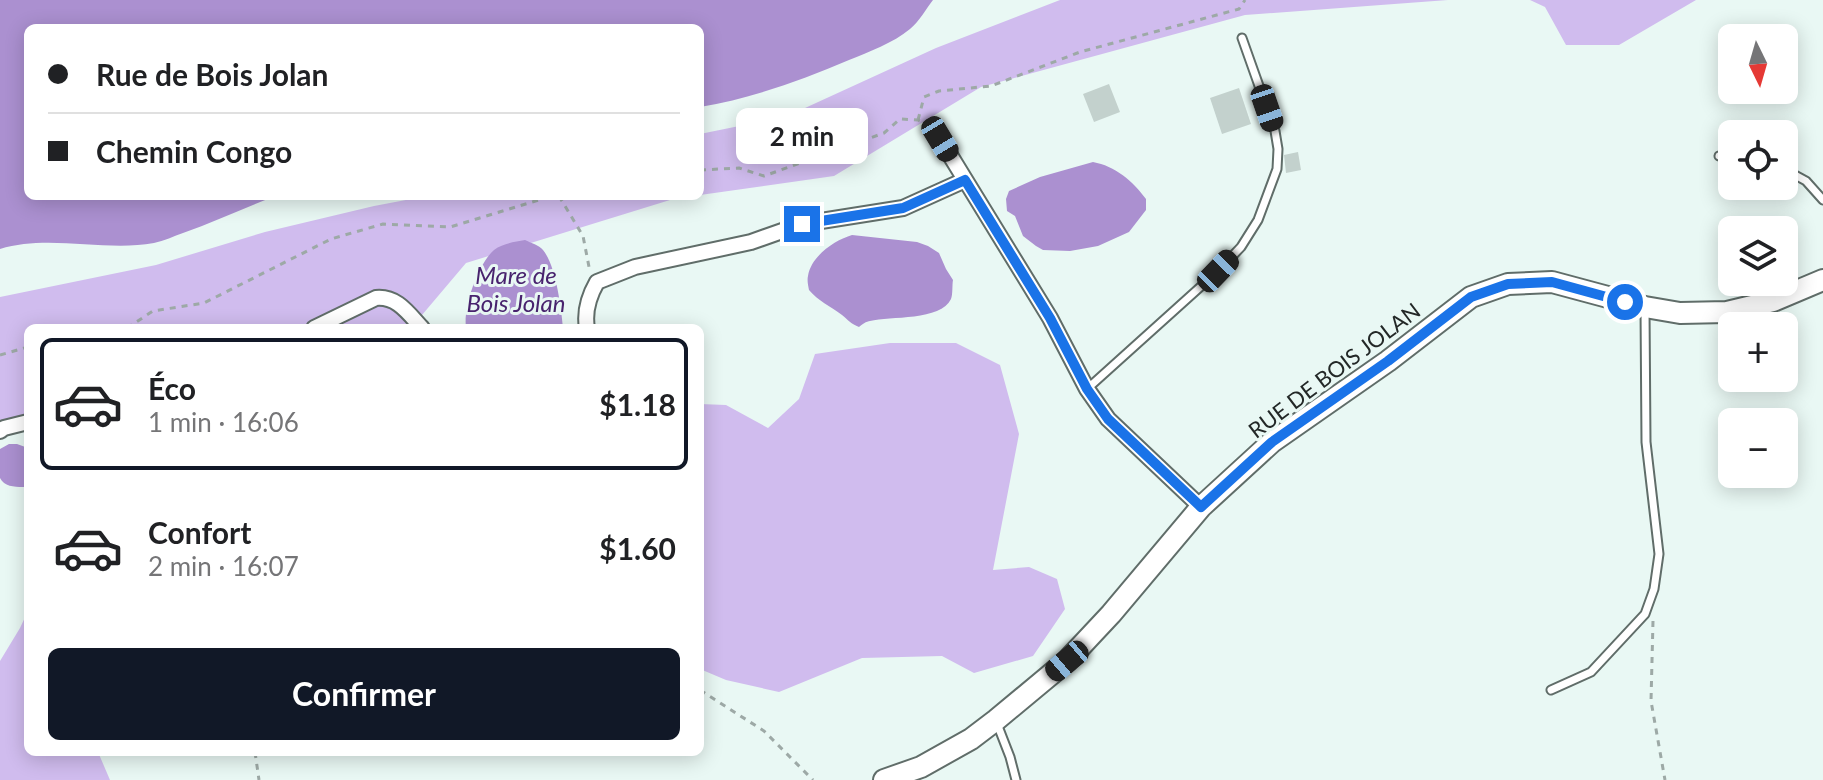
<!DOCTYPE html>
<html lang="fr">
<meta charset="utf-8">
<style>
:root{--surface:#fff;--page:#f6f6f6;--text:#202124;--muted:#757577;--line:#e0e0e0;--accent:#111827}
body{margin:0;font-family:Lato,sans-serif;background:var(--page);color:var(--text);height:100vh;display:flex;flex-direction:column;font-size:30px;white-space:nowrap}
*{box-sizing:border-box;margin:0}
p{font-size:26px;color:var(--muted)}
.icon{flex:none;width:44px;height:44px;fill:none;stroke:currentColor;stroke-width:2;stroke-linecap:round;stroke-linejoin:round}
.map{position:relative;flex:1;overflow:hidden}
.panel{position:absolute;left:24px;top:324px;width:680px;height:432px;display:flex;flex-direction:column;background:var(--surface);border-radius:12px;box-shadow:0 4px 20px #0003}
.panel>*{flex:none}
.top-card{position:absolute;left:24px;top:24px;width:680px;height:176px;border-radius:12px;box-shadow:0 4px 20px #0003;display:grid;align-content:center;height:176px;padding:0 24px;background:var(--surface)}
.needle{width:52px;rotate:175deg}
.controls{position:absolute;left:1718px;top:24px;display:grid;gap:16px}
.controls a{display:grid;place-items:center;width:80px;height:80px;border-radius:12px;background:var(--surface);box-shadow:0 4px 20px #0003;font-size:40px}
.end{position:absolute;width:36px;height:36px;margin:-18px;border:10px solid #1a73e8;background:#fff;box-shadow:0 0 0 4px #fff}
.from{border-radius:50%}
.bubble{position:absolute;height:56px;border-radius:12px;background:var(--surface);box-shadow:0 4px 20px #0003;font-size:26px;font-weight:700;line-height:56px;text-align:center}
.car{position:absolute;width:24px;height:48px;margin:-24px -12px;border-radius:10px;box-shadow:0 0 6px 2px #0007;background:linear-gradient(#222 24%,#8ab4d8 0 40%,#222 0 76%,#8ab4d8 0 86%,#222 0)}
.top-card b{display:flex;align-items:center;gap:28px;height:76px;font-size:30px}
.top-card b+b{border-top:2px solid var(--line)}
.top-card i{width:20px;height:20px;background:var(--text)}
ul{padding:14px 0 0;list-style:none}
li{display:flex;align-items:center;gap:24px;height:132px;margin:0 16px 12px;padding:0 8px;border:4px solid transparent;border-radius:12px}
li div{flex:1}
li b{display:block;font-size:30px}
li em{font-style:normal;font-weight:700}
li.on{border-color:var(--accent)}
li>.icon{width:72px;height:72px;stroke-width:1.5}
.cta{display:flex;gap:16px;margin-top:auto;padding:16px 24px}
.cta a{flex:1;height:92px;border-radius:12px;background:var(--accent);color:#fff;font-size:32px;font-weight:700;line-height:92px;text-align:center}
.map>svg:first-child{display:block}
.green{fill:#d0bcee}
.water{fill:#ab90d0}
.building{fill:#c3d1cd}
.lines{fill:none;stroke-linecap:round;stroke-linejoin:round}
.lane-casing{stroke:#606d69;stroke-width:11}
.street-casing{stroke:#606d69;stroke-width:18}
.secondary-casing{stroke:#606d69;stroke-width:24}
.path{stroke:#9da9a6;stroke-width:3;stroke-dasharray:6 6;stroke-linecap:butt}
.lane{stroke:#fff;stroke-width:7}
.street{stroke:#fff;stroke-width:14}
.secondary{stroke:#fff;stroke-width:20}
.route{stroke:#1a73e8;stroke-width:10}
.labels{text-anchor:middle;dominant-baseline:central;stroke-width:6;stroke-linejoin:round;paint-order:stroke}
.street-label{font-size:22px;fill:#232827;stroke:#e9f8f4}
.water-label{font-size:24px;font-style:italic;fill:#48236e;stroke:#e9f8f4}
</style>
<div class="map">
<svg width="1823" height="780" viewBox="0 0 1823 780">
<rect width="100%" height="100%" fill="#e9f8f4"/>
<path class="green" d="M1060 0H1448L1245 15 981 87 834 176 700 195V134L754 123 805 108 936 48Z
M1530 0H1696L1619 45H1566L1545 7Z
M427 196H695L670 200 466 263 411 328H28V418L0 425V297L156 265 265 232 374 206Z
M890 343H956L1000 365 1019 434 993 570 1029 567 1057 579 1065 609 1033 656 974 673 942 656 862 658 779 692 726 680 700 669V404L726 405 768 428 799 399 815 354Z
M28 611V752H98L110 780H0V661L20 628Z"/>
<path class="water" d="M0 0H933C926 9 919 22 910 29 893 43 869 52 849 60 800 81 752 98 700 107V28H28V196H275C245 208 214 222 183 233 174 236 164 241 154 243 105 252 48 234 0 249Z
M1093 162C1115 166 1133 181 1146 199V210L1129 232 1098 246 1070 251 1043 250 1036 246 1023 236 1015 216 1007 211 1006 199 1009 191 1040 177Z
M852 235 917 242 928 246 939 253 946 269 953 280C952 285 953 294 951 299 941 321 890 316 870 321 867 321 861 325 859 327 851 324 848 320 842 315 830 306 818 301 809 290 808 285 807 280 808 276 811 256 835 240 852 235Z
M525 240C531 243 539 245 543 250 556 266 561 307 563 328H466C463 307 478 264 494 250 503 243 515 242 525 240Z
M9 444H17L28 448V487C18 487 5 488 0 478V449Z"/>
<path class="building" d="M1109 84 1120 112 1094 122 1083 94Z
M1239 88 1251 124 1222 134 1210 98Z
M1298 152 1301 170 1286 173 1284 155Z"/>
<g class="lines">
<g class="lane-casing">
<path id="lane" d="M1719 156 1732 158
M1784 169 1806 181 1823 200
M1087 389 1218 271 1241 247 1258 220 1277 169 1278 149 1275 131 1242 38
M1551 690 1591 672 1645 614 1654 589 1659 554 1646 442 1645 309
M996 721 1010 757 1016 780"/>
</g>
<g class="street-casing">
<path id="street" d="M934 129 1050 318 1087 389 1108 419 1201 507
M314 328 376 298C397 296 408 313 422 328
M587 328C584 311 589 296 597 282L635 267 751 242 802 224 903 208 965 180
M0 431 4 428 28 422"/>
</g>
<g class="secondary-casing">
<path id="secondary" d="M884 780 921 767 971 739 996 720 1067 661 1111 614 1201 507 1272 442 1388 361 1471 297 1508 284 1552 282 1645 307 1680 313 1727 312 1773 301 1823 280"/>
</g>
<path class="path" d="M918 120 924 97 939 91 991 86 1080 52 1239 9 1245 0
M700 170 739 168 764 176 884 133 900 119 918 120 924 123
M559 196 583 236 590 272
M127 328 153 311 204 303 331 239 383 224 450 227 552 196
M0 355 28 347
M1653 621 1651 701 1665 780
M700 690 764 731 813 780
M255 752 259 780"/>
<use href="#lane" class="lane"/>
<use href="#street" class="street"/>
<use href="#secondary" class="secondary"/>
</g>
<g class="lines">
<path class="route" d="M802 224 903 208 965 180 1050 318 1087 389 1108 419 1201 507 1272 442 1388 361 1471 297 1508 284 1552 282 1625 302"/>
</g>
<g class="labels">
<g class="street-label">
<text transform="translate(1334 370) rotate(-37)">RUE DE BOIS JOLAN</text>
</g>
<g class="water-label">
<text x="516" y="274">Mare de<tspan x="516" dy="28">Bois Jolan</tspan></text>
</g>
</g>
</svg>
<div class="controls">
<a><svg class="needle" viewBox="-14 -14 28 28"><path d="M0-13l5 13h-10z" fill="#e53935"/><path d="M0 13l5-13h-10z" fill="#757577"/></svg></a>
<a><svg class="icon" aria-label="locate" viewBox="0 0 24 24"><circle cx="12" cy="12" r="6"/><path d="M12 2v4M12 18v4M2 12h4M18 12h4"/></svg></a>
<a><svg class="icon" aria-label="layers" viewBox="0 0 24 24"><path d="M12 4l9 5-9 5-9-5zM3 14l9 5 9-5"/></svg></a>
<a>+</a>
<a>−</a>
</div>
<i class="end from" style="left:1625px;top:302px"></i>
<i class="end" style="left:802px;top:224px"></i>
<div class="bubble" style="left:736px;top:108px;width:132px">2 min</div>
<i class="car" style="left:1267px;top:108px;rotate:161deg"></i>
<i class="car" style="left:940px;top:139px;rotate:149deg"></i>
<i class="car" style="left:1218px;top:271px;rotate:44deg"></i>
<i class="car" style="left:1067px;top:661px;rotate:230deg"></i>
<div class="top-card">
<b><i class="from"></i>Rue de Bois Jolan</b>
<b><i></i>Chemin Congo</b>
</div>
<section class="panel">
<ul>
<li class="on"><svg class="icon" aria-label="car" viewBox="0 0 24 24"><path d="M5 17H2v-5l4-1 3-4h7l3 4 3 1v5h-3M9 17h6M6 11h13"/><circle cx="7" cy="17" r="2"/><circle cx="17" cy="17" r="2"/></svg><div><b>Éco</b><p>1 min · 16:06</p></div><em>$1.18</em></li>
<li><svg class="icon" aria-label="car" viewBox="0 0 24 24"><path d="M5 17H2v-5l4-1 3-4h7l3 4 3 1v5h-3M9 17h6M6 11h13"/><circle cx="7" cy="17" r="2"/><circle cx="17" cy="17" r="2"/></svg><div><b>Confort</b><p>2 min · 16:07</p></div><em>$1.60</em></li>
</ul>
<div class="cta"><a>Confirmer</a></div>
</section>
</div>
